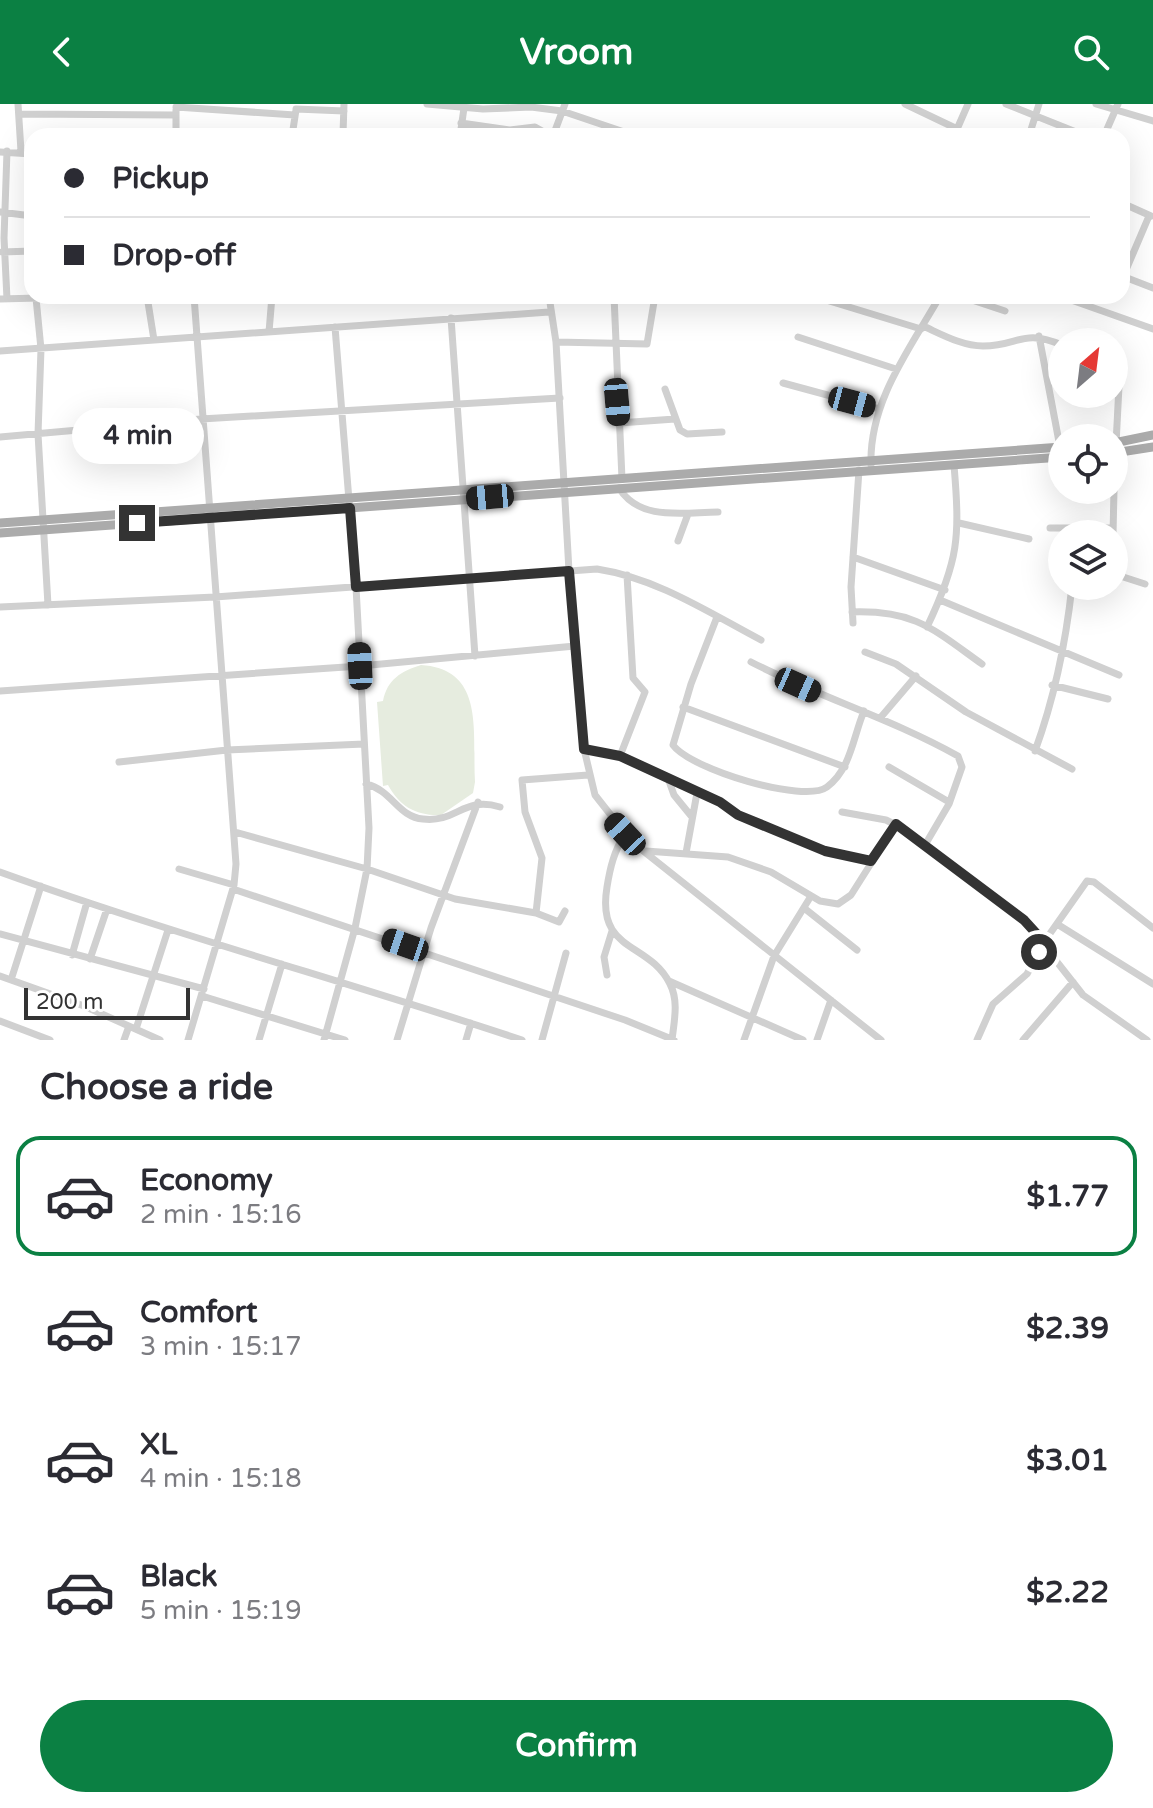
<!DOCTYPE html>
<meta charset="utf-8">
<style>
:root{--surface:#fff;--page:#f7f7f7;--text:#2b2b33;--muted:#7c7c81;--line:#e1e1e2;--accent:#0b8043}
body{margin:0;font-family:"Varela Round",sans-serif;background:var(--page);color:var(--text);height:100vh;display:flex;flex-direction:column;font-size:30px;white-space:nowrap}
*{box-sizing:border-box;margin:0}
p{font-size:26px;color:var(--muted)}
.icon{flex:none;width:44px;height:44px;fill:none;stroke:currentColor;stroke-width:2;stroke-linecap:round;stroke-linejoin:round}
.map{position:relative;height:936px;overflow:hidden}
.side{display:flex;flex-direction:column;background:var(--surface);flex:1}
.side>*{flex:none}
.banner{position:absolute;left:24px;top:24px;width:1106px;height:176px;border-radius:24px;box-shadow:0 8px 32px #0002;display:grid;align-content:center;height:176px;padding:0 40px;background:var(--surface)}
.needle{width:52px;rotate:28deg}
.buttons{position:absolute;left:1048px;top:224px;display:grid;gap:16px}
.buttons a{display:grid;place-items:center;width:80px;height:80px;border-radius:50%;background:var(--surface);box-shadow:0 8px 32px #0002;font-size:40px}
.scale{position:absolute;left:24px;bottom:20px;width:166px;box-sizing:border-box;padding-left:8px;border:4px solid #333;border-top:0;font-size:22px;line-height:28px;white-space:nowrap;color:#333;-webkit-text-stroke:6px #fff;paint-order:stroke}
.end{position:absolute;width:36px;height:36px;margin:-18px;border:10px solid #333;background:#fff;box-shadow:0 0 0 4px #fff}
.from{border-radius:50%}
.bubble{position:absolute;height:56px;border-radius:28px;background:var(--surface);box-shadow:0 8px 32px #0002;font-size:26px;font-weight:700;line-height:56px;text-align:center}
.car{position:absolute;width:24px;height:48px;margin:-24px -12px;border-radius:10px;box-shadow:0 0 6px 2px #0007;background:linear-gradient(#222 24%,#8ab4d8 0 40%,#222 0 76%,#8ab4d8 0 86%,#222 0)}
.banner b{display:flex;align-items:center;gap:28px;height:76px;font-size:30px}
.banner b+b{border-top:2px solid var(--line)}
.banner i{width:20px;height:20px;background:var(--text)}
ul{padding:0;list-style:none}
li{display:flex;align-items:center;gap:24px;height:120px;margin:0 16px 12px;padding:0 24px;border:4px solid transparent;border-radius:24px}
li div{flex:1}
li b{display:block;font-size:30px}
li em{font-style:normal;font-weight:700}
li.current{border-color:var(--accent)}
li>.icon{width:72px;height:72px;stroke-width:1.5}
h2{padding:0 40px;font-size:36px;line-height:96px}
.cta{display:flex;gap:16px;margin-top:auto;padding:16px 40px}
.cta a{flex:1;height:92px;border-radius:48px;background:var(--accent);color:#fff;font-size:32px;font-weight:700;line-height:92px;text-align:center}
header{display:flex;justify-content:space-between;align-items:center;height:104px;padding:0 40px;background:var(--accent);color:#fff;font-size:36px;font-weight:700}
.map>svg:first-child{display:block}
.green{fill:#e6ecdf}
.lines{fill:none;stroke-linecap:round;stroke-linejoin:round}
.minor{stroke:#d0d0d0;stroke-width:7}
.major{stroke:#ababab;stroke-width:9}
.route{stroke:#333;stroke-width:10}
</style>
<header><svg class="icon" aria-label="back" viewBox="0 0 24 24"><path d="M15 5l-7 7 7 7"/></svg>Vroom<svg class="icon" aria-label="search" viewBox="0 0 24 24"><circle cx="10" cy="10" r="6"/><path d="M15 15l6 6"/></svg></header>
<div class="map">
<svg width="1153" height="936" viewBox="0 0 1153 936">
<rect width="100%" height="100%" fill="#fff"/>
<path class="green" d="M421 561C486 565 472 629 475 678L473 689 441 711C417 712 400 703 388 681L383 682 377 598 383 597C387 576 401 567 421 561Z"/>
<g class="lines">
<path class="minor" d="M18 0 21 47
M427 0 483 5 531 3 562 7 636 32
M905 0 972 32
M1006 0 1086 32
M1096 0 1153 17
M176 3 295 11
M296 5 344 7
M176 6V32
M19 10 176 11
M461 19 510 26 535 23 551 32
M343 30 344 0
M292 32 296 6
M308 32H366
M460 32 464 4
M553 32 565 0
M954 32 968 0
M1029 32 1039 0
M1104 32 1118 0
M0 48 32 50
M1122 99 1151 112
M0 108 32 112
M2 148 32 147
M1122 172 1153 184
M1123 173 1149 112
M147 192 154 236
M549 192 556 238 569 467 584 645 595 691 632 738 881 936
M614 192 622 375
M813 192 921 225
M960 192 1005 207
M1060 192 1153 225
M36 194 41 245 38 330 48 501
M0 195 114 192
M7 195 4 134 7 47
M451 214 475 552
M923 222C941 230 962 242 983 242 1020 242 1021 224 1062 241
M269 228 272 192
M1039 232 1060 343
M798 233 896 265
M556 238 647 240 655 192
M0 247 549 208
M783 279 879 305
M665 285 680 326 687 330 722 328
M619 319 675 315
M0 333 201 315 560 294
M871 361C869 297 910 245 940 192
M1114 379 1119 282
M619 384C640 418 685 408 718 408
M959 419 1029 435
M1050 424H1113
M1113 430 1114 386
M678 437 688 410
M853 453 945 486
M1114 470 1145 480
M940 496 1119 571
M0 503 215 493 597 465C656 474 708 508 761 536
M852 508C915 506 933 525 982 560
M717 513 691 580 673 641C690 665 804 700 827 683 851 665 853 633 864 607
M853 519 851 483 859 366
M927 523C959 456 960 433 954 361
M865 548 896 560 966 608 1072 665
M751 558C819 593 892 615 958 652L962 663 949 700 925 741
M1052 581 1108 595
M0 587 360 562 575 542
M683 603 845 663
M881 613 916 572
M584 645 620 652 720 698 738 711 825 747 871 757
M1035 647C1054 595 1066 537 1072 482
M620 652 645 588 633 574 627 471
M119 658 227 646 364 640
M889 663 949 698
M669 677 674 691 692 713
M366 680C392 686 398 713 423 715 457 719 463 692 500 703
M842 708 886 716 906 726 1024 816 1083 891 1147 936
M235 728 367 765 455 795 536 809 559 818 565 807
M625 730C614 747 610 764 607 783 596 849 649 837 670 880 679 897 674 918 672 936
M646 747 728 753 771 768 820 797 838 800 851 791 896 720
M686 749 697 689
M179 765 234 781
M0 768C172 830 348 878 522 936
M233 785 625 916 674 936
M804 804 857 846
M536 809 542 754 525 708 522 676 588 671
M1057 820 1153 880
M0 830 204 885
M72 851 87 798
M90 855 107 805
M607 871 604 853 612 827
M0 872 84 902 160 936
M11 876 41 782
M669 877 803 936
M202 892 345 936
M0 917 50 936
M136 925 168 826
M124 936 129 922
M188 936 234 781 236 760 194 192
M259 936 282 860
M324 936 355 824 367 765 369 724 356 483 335 223
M397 936 431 824 478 698
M466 936 471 919
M542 936 566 849
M744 936 774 852 811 792
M817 936 831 896
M977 936 993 900 1027 870 1044 838 1087 777 1094 778 1153 824
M1023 936 1073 878"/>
<path class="major" d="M1114 339 1153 331
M1114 349 1153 343
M0 419 1062 343
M0 429 1062 353"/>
</g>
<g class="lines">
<path class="route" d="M137 419 350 404 356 483 569 467 584 645 620 652 720 698 738 711 825 747 871 757 896 720 1024 816 1044 838 1039 848"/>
</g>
</svg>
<div class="buttons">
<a><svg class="needle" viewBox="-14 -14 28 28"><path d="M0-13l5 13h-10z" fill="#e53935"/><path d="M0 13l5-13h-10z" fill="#7c7c81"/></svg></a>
<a><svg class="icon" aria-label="locate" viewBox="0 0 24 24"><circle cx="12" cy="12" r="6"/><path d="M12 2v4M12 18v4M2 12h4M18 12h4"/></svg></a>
<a><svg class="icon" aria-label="layers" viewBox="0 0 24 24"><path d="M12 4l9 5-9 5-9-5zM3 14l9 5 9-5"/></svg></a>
</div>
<div class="scale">200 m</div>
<i class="end from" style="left:1039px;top:848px"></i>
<i class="end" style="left:137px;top:419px"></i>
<div class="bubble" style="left:72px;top:304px;width:132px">4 min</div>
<i class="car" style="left:617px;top:298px;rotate:175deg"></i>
<i class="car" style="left:852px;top:298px;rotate:105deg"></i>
<i class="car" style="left:490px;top:393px;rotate:265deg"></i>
<i class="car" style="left:360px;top:562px;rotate:357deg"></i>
<i class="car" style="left:798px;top:581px;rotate:114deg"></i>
<i class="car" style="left:625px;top:730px;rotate:317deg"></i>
<i class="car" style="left:405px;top:841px;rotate:289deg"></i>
<div class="banner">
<b><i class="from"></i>Pickup</b>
<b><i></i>Drop-off</b>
</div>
</div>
<section class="side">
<h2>Choose a ride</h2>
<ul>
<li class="current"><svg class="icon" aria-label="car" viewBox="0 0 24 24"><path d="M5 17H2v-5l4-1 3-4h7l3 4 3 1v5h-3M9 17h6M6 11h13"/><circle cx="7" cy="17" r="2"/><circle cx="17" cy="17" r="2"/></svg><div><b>Economy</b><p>2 min · 15:16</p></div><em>$1.77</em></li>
<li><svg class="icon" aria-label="car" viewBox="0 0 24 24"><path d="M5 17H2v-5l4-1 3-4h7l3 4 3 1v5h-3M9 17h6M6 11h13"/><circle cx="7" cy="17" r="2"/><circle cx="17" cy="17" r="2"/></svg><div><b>Comfort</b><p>3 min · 15:17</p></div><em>$2.39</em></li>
<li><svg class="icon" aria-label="car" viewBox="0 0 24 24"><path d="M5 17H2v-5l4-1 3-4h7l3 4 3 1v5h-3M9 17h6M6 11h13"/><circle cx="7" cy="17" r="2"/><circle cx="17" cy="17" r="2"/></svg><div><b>XL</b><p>4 min · 15:18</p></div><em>$3.01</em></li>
<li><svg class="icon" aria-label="car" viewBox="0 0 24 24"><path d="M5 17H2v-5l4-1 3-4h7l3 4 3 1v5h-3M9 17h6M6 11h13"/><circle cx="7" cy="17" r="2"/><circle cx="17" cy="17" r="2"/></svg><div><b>Black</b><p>5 min · 15:19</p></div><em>$2.22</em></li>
</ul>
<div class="cta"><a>Confirm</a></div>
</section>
